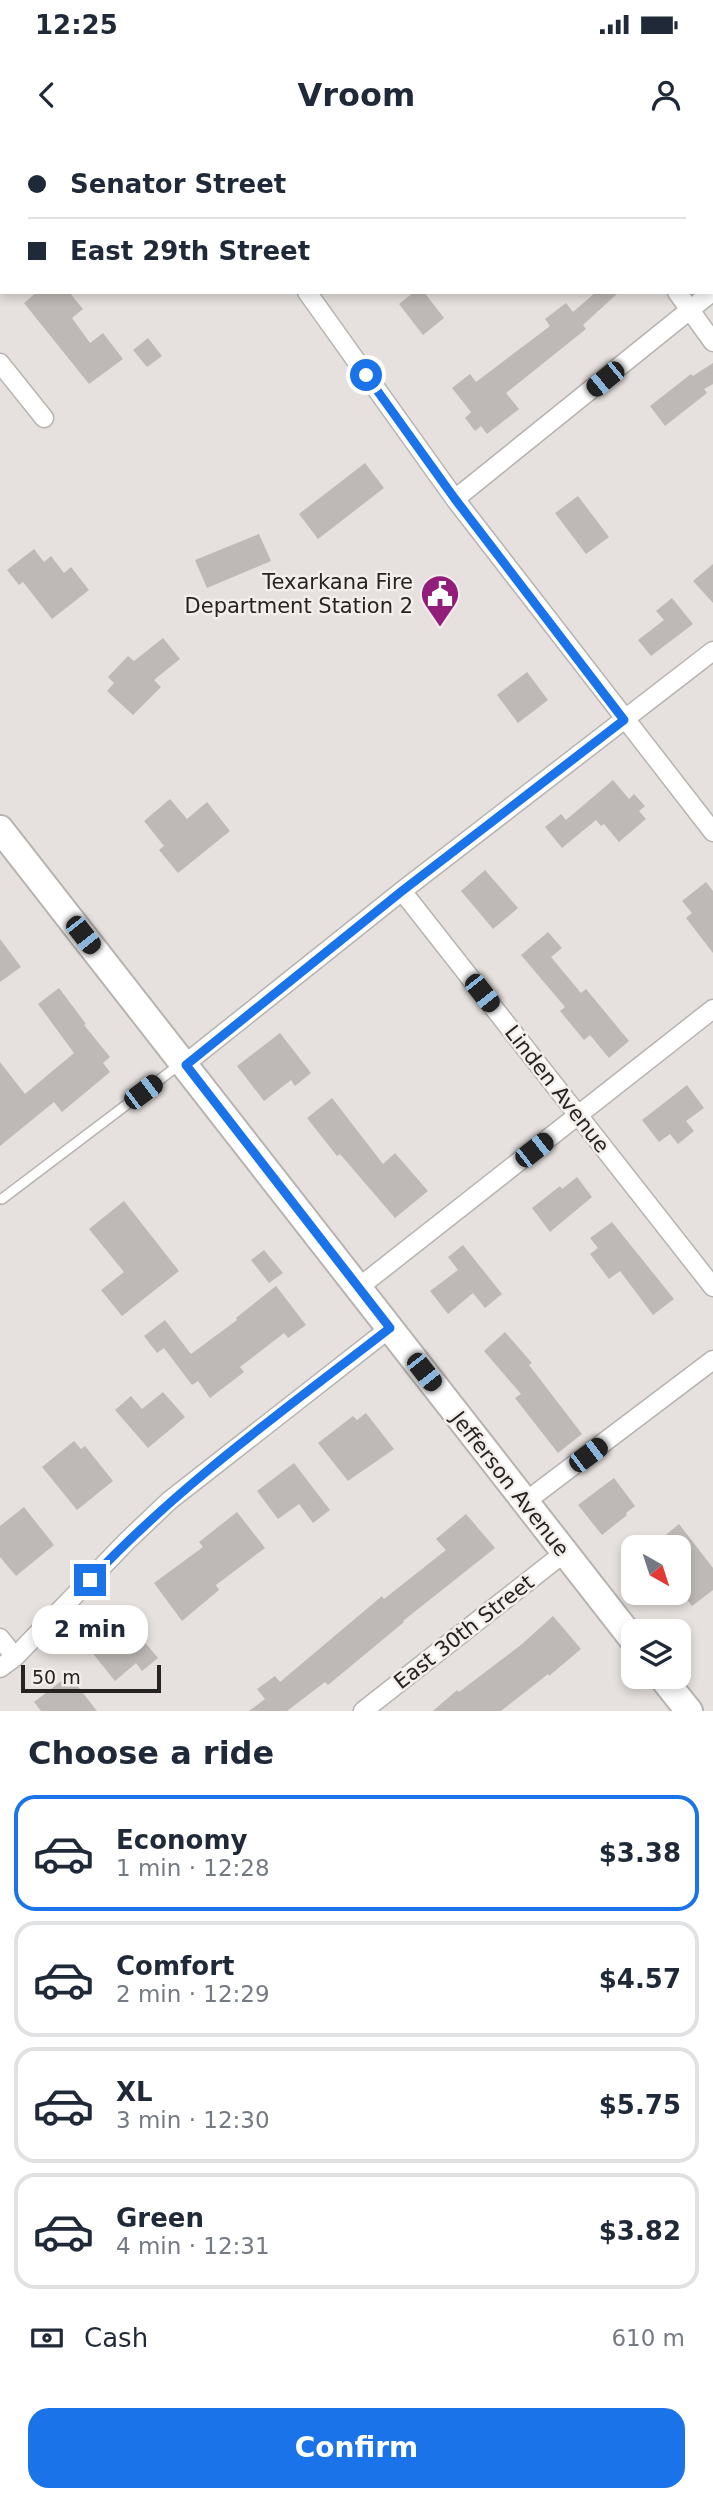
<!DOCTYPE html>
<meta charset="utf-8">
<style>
:root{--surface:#fff;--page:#f6f6f7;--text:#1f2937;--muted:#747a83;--line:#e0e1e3;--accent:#1a73e8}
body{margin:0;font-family:"DejaVu Sans",sans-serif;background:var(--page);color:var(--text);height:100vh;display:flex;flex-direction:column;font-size:26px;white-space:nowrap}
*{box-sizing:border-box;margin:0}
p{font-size:23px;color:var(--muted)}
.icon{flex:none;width:38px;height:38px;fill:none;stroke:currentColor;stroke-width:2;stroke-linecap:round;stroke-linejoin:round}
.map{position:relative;height:1571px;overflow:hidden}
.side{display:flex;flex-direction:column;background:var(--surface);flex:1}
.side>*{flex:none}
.guide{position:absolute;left:0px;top:0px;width:714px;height:154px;box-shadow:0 4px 10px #0003;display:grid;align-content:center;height:154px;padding:0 28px;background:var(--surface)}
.needle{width:46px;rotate:141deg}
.tools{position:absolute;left:621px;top:1395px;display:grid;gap:14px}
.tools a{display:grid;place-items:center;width:70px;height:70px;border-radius:14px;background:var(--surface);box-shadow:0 4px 10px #0003;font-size:35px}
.scale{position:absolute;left:21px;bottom:18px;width:140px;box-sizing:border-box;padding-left:7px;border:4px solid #262423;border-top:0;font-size:19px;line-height:24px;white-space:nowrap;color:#262423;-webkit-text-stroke:5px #f4eeeb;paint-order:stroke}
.end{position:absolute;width:32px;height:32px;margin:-16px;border:9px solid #1a73e8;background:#fff;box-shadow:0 0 0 4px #fff}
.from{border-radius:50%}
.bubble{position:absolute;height:49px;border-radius:21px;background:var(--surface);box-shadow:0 4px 10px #0003;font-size:23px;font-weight:600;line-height:49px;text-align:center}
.car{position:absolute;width:21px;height:42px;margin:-21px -10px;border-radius:9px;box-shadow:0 0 5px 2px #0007;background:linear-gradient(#222 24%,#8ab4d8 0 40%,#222 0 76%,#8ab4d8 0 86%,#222 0)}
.guide b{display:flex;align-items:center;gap:24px;height:66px;font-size:26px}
.guide b+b{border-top:2px solid var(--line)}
.guide i{width:18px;height:18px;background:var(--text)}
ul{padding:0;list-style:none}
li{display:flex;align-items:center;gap:21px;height:116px;margin:0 14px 10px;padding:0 14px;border:4px solid var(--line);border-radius:21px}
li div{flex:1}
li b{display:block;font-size:26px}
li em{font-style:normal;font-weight:600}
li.active{border-color:var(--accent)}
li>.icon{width:63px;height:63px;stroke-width:1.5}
h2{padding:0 28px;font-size:32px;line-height:84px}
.pay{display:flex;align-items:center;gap:18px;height:77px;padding:0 28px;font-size:26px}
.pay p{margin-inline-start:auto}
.primary-button{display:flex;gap:14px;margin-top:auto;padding:14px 28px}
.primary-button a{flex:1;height:80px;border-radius:21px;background:var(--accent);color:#fff;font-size:28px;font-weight:600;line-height:80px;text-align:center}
.status{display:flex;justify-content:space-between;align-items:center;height:49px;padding:0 35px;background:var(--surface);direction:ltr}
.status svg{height:19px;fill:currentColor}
header{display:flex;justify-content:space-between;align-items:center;height:91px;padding:0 28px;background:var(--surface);font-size:32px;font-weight:600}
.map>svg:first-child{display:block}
.building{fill:#beb9b6}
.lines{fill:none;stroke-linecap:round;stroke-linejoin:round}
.service-casing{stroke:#b8b3b0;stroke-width:12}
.minor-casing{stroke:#b8b3b0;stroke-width:21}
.secondary-casing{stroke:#b8b3b0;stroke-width:30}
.service{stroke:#fff;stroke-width:9}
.minor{stroke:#fff;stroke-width:18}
.secondary{stroke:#fff;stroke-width:26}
.route{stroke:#1a73e8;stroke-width:9}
.labels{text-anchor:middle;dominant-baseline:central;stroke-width:5;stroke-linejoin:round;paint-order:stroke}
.poi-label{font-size:21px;fill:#262423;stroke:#f4eeeb;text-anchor:end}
.street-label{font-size:21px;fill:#262423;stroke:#f4eeeb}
</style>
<div class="status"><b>12:25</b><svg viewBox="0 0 49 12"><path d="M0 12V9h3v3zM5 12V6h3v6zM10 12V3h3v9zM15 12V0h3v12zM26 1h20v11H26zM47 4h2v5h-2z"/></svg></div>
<header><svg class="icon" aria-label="back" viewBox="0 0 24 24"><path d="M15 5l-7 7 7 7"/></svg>Vroom<svg class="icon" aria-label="person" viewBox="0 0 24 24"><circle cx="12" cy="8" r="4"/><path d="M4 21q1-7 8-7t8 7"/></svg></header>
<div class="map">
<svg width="713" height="1571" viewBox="0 0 713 1571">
<rect width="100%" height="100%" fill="#e6e1de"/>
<path class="building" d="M37 152H69L83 169 72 178 90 203 103 193 123 219 89 244 24 163Z
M414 152H424L444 178 423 195 399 164Z
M596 152H619L583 185 586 189 506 253 519 269 487 294 481 286 475 291 465 278 471 272 452 248 470 234 476 242 550 186 545 179 566 163 573 172Z
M148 198 162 216 147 227 133 210Z
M713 223V244L704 249 707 253 665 286 650 266 691 234 693 236Z
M365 323 384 348 318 399 299 374Z
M578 356 609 397 586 414 555 373Z
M259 394 271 421 207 448 195 420Z
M34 409 44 422 51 416 64 433 71 427 89 450 52 479 23 442 19 445 7 430Z
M713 424V463L693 441Z
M672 458 693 484 651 516 638 500 664 480 656 471Z
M163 498 180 519 154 540 161 547 133 575 107 551 114 543 108 537 128 516 134 521Z
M527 532 548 560 518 583 497 555Z
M613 640 629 659 634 654 645 666 639 671 646 679 619 702 604 684 601 686 596 680 562 708 545 687 561 674 566 680Z
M170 659 187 679 207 662 230 691 178 733 159 710 164 706 144 681Z
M485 730 518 768 493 789 461 751Z
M706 742 713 751V813L686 778 692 773 682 761Z
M548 792 562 808 551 817 581 853 586 849 629 901 609 918 590 895 584 900 560 871 565 867 521 815Z
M0 799 21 827 0 842Z
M59 848 86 884 84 885 110 917 103 923 110 932 62 972 54 962 0 1006V922L25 954 74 913 38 864Z
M280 893 311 933 295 946 291 940 264 961 237 926Z
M687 945 704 968 686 981 694 991 678 1004 670 994 659 1002 642 980Z
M332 958 383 1024 395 1013 428 1051 395 1078 340 1014 337 1016 307 978Z
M577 1037 592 1057 550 1092 532 1068 560 1046 562 1049Z
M124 1061 179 1131 122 1176 101 1150 124 1132 89 1089Z
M612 1082 674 1159 653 1175 620 1131 609 1139 590 1114 598 1108 590 1098Z
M463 1105 502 1154 485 1168 473 1153 448 1174 430 1151 458 1130 448 1117Z
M264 1110 283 1133 269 1143 251 1120Z
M276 1146 306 1185 288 1198 284 1193 240 1227 244 1232 210 1258 198 1241 192 1245 164 1208 157 1213 144 1196 165 1180 191 1214 237 1180 236 1178Z
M505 1192 532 1223 529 1225 582 1294 558 1313 515 1258 521 1254 484 1211Z
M163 1252 185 1277 148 1308 115 1270 131 1256 142 1269Z
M366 1273 394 1309 348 1341 318 1303 353 1276 357 1280Z
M74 1301 81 1309 85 1306 113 1341 77 1370 42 1327Z
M294 1323 330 1370 313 1383 299 1364 278 1379 257 1351Z
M614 1338 635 1366 626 1373 627 1375 602 1395 578 1365Z
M24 1367 54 1405 16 1436 0 1417V1386Z
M237 1372 265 1408 216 1445 219 1450 182 1481 154 1443 203 1407 199 1402Z
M466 1374 495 1408 403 1481 404 1482 328 1545 325 1542 287 1571H249L265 1559 257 1549 275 1536 280 1542 382 1456 384 1459 446 1410 436 1399Z
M679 1384 713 1428V1450L692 1466 679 1449V1407H651Z
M553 1476 581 1509 549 1536 548 1534 501 1571H433L457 1550 459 1552 522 1504Z
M126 1480 158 1518 142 1531 136 1523 115 1541 90 1510Z
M69 1535 97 1571H41L34 1562Z"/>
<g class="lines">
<g class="service-casing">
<path id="service" d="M2 1059 179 925"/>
</g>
<g class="minor-casing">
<path id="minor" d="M198 0 199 2
M555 0 556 2
M307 152 455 359 713 692
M677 152 713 202
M0 223 44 278
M455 359 712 152
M402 751 713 1147
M185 924 402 751 713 511
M358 1148 713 869
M525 1362 713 1220
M0 1498 15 1517
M0 1528 15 1517 127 1401 169 1361 390 1188
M363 1571 564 1413"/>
</g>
<g class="secondary-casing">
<path id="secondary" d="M0 689 634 1501
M661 1536 689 1571"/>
</g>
<use href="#service" class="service"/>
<use href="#minor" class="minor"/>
<use href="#secondary" class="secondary"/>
</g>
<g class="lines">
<path class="route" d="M90 1440C180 1344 287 1268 390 1188L186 925 402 751 624 580 455 359 366 235"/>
</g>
<defs>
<g id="civic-pin" transform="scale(2.0125)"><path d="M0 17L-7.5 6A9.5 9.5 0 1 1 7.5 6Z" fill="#921d7b" stroke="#f4eeeb"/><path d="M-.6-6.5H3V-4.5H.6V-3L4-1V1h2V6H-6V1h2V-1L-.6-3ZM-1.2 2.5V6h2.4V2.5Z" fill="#fff"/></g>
</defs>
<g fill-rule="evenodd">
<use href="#civic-pin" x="440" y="454"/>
</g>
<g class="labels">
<g class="poi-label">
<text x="413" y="442">Texarkana Fire<tspan x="413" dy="24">Department Station 2</tspan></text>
</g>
<g class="street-label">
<text transform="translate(557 949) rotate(52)">Linden Avenue</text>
<text transform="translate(510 1344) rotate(52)">Jefferson Avenue</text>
<text transform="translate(464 1492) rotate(-38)">East 30th Street</text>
</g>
</g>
</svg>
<div class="tools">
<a><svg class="needle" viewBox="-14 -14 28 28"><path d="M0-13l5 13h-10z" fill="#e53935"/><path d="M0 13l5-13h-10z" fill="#747a83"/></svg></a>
<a><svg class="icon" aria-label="layers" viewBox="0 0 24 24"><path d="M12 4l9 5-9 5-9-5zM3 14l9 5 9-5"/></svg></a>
</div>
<div class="scale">50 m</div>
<i class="end from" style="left:366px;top:235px"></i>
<i class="end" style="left:90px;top:1440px"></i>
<div class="bubble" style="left:32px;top:1465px;width:116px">2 min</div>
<i class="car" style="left:605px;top:239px;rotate:231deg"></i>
<i class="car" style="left:83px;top:795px;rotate:142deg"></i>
<i class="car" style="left:482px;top:853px;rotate:142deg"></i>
<i class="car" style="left:143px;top:952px;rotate:53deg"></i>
<i class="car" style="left:534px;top:1010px;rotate:52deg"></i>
<i class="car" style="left:424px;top:1232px;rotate:142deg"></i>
<i class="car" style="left:588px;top:1315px;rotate:53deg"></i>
<div class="guide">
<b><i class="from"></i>Senator Street</b>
<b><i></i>East 29th Street</b>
</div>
</div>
<section class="side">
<h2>Choose a ride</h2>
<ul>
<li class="active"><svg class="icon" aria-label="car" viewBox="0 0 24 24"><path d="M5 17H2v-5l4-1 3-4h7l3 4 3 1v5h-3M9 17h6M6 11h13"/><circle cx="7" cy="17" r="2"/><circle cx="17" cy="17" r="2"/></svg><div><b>Economy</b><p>1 min · 12:28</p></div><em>$3.38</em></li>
<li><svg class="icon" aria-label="car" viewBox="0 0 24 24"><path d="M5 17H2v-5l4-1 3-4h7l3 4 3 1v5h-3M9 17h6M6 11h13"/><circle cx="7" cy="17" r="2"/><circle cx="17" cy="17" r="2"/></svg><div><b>Comfort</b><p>2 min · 12:29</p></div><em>$4.57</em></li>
<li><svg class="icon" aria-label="car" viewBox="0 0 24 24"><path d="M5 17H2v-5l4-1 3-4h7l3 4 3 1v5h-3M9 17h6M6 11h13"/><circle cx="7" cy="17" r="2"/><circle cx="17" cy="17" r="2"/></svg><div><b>XL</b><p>3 min · 12:30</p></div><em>$5.75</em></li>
<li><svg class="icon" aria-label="car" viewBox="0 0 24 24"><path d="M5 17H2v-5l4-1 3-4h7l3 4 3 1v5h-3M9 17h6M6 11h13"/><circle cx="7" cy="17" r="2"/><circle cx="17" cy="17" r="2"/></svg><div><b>Green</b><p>4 min · 12:31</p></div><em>$3.82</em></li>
</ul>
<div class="pay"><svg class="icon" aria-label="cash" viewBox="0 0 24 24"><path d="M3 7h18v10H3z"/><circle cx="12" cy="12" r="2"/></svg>Cash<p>610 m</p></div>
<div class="primary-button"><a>Confirm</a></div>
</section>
